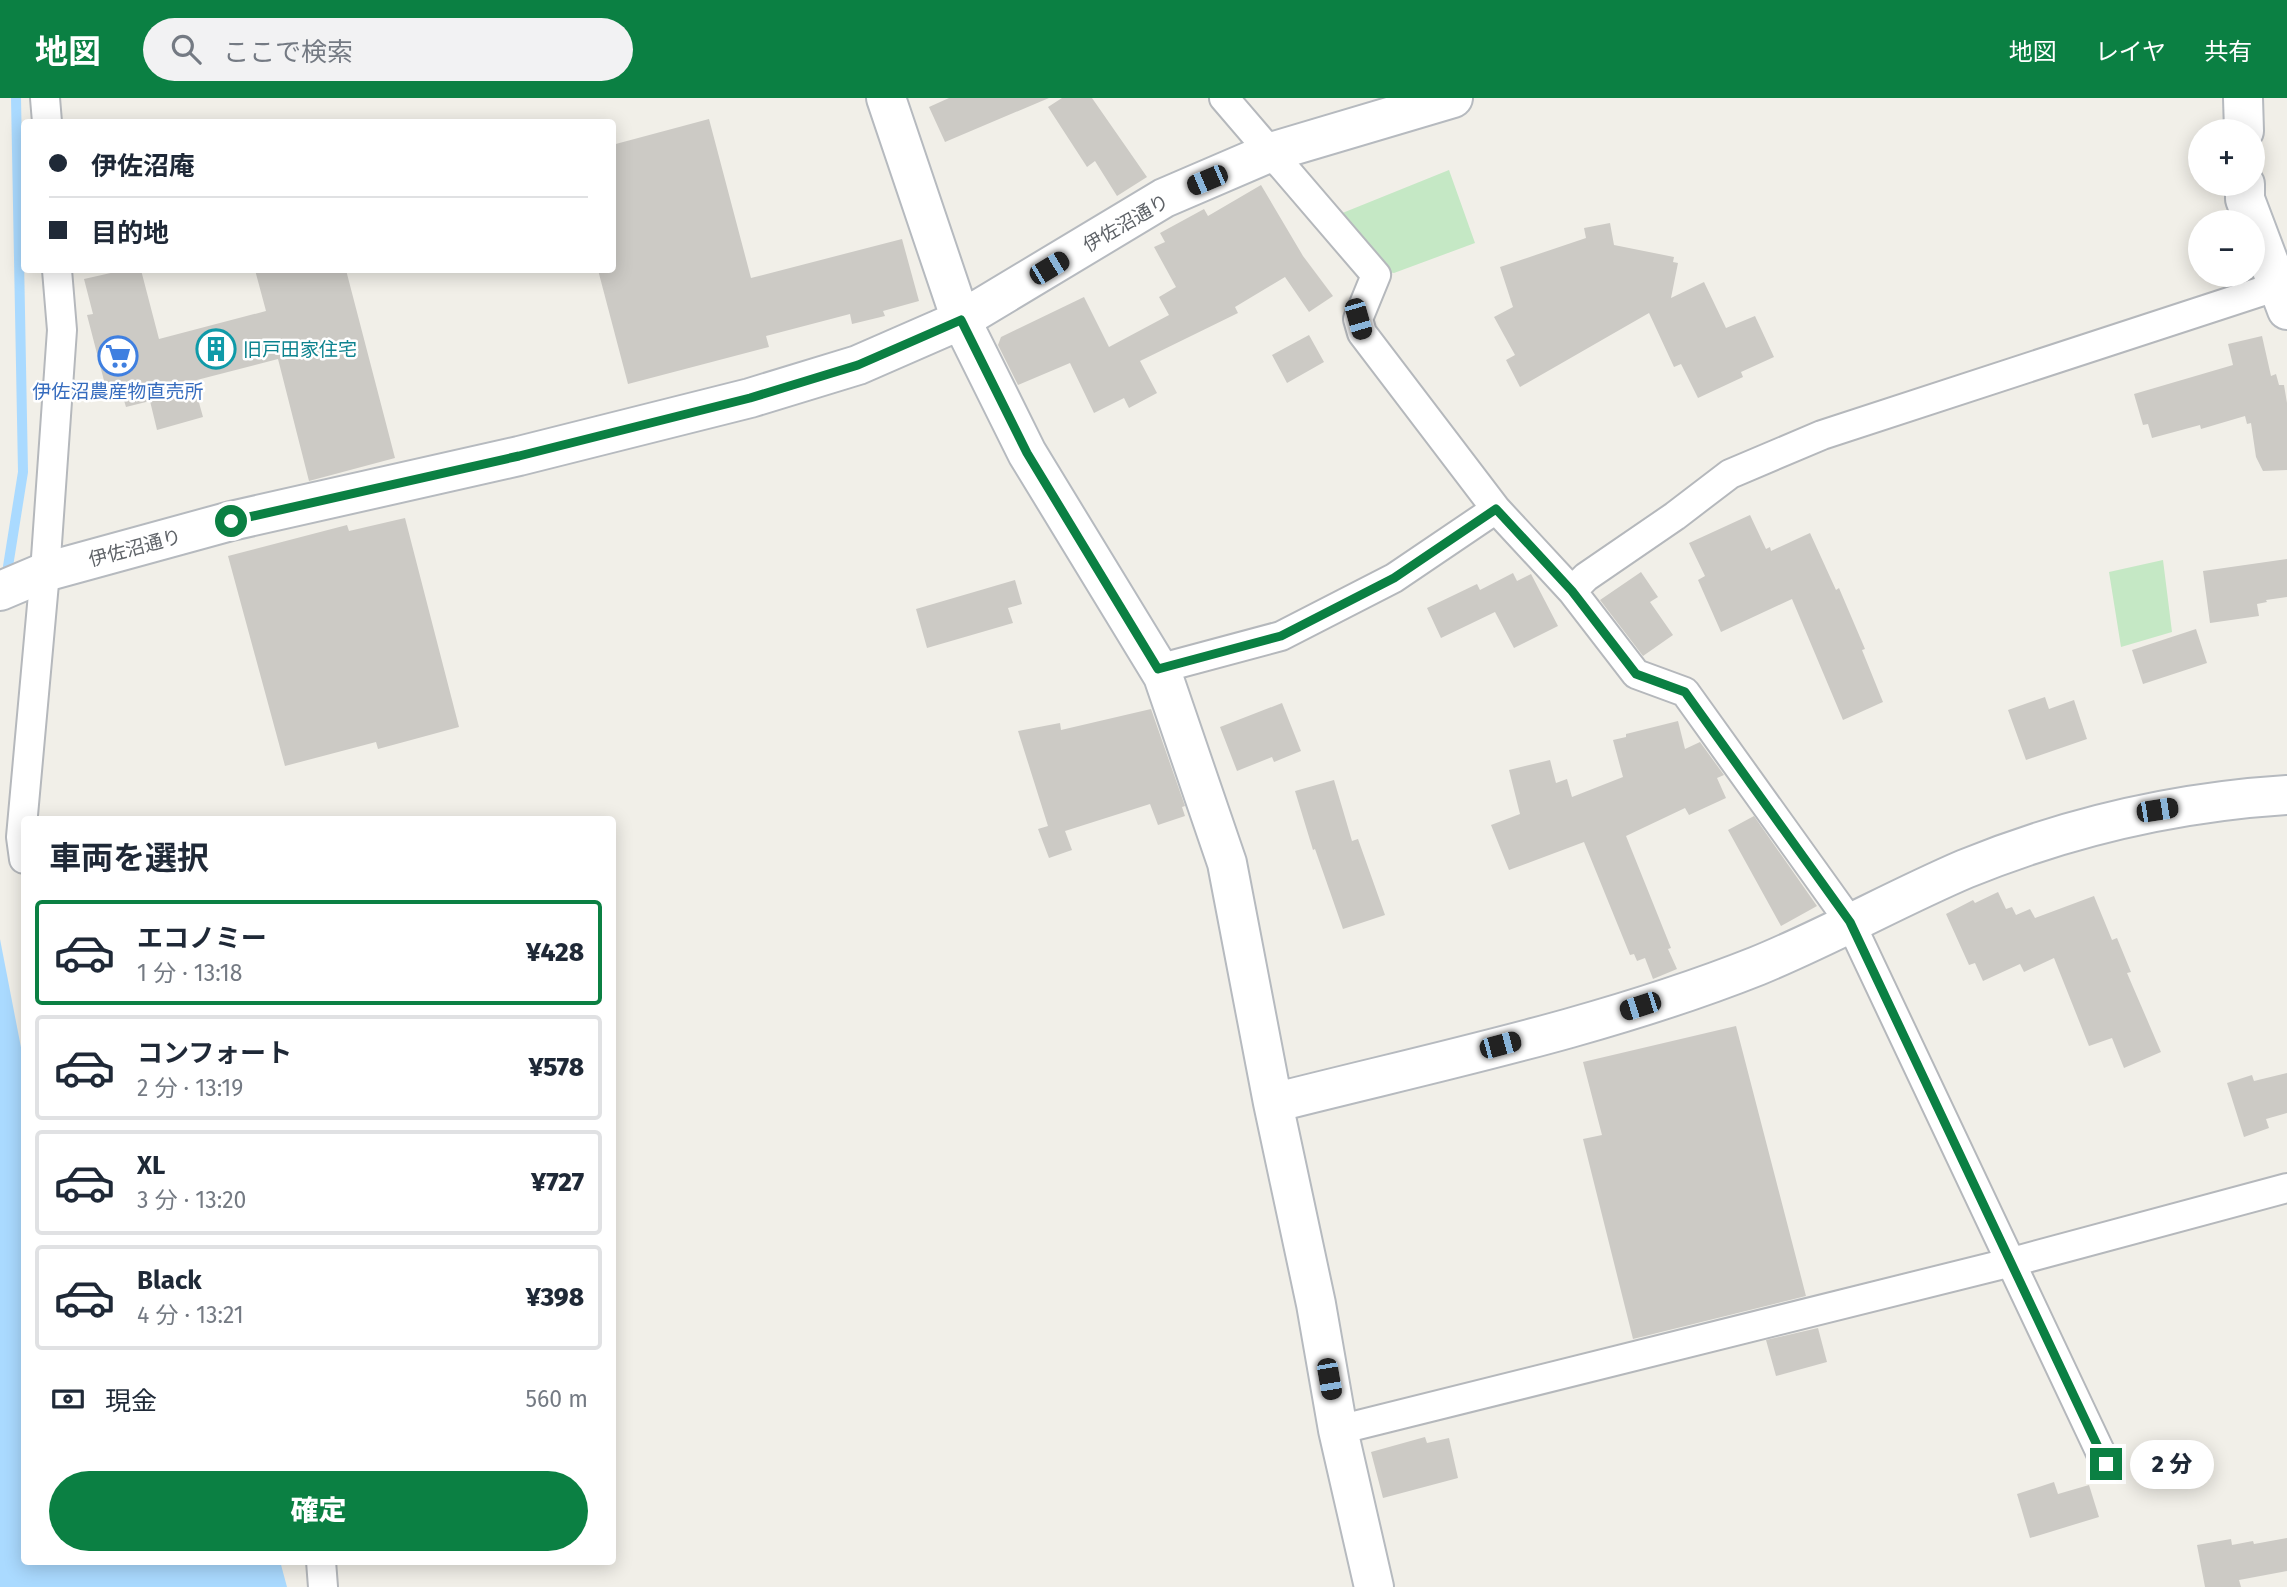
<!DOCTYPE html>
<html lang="ja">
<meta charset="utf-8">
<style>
:root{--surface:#fff;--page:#f2f2f3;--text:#1f2937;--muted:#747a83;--line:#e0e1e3;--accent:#0b8043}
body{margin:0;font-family:"Fira Sans","Noto Sans JP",sans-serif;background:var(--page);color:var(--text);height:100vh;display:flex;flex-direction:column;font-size:26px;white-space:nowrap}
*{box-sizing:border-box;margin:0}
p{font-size:23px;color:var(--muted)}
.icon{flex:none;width:38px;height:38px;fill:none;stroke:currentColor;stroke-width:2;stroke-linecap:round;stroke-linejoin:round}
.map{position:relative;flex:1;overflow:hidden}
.side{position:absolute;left:21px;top:718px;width:595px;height:749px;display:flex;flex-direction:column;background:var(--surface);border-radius:7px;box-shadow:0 4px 18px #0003}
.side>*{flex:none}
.top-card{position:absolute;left:21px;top:21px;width:595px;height:154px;border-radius:7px;box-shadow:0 4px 18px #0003;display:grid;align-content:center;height:154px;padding:0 28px;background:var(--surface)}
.controls{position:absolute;left:2188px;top:21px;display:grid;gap:14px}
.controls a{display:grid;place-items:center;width:77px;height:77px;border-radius:50%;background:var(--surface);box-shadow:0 4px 18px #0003;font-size:35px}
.end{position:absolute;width:32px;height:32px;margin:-16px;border:9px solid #0b8043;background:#fff;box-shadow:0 0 0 4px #fff}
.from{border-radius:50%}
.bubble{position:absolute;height:49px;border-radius:24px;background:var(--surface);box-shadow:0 4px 18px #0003;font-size:23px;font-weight:800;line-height:49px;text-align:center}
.car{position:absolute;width:21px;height:42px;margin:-21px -10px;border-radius:9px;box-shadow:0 0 5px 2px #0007;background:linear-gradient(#222 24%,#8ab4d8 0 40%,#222 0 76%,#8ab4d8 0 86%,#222 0)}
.top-card b{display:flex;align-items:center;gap:24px;height:66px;font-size:26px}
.top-card b+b{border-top:2px solid var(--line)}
.top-card i{width:18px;height:18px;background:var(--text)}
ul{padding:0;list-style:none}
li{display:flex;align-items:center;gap:21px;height:105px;margin:0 14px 10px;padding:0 14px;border:4px solid var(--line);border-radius:7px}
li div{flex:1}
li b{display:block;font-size:26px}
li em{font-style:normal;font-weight:800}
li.active{border-color:var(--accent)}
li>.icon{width:63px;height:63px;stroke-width:1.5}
h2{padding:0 28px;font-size:32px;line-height:84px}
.pay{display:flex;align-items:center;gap:18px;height:77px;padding:0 28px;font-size:26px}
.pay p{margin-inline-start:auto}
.action{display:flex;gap:14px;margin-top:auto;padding:14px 28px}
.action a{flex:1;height:80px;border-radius:42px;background:var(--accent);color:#fff;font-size:28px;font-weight:800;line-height:80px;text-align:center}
header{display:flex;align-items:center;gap:42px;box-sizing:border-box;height:98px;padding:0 35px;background:var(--accent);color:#fff}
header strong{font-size:33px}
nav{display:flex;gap:38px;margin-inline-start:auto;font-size:24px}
.search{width:490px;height:63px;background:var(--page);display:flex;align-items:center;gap:18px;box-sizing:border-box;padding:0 24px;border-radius:38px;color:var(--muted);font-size:26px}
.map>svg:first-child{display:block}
.green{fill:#c5e8c5}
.water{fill:#aadaff}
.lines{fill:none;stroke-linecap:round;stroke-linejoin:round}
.stream{stroke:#aadaff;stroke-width:10}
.building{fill:#cccac5}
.street-casing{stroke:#b5b8bc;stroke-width:32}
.secondary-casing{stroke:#b6babf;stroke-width:42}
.street{stroke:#fff;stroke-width:28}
.secondary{stroke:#fff;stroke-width:38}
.route{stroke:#0b8043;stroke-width:9}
.labels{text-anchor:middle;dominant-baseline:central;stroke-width:5;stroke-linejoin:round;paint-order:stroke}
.street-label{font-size:19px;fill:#5f6368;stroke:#fff}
.culture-label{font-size:19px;fill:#0d838f;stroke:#fff;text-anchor:start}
.shop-label{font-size:19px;fill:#366cbe;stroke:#fff}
</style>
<header>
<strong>地図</strong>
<div class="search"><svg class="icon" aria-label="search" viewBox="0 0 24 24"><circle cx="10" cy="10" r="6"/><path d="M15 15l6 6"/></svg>ここで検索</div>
<nav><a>地図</a><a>レイヤ</a><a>共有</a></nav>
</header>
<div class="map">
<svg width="2287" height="1489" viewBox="0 0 2287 1489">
<rect width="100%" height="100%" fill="#f1efe8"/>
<path class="green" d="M1449 72 1475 145 1394 175 1383 173 1335 118Z
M2163 462 2172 534 2121 549 2109 474Z"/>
<path class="water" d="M0 841 24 965V1463H280L287 1489H0Z"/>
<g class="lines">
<path class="stream" d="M6 481 23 374 16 0"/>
</g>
<path class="building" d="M949 0H1049L945 44 929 9Z
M1062 0H1092L1147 79 1117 98 1095 63 1087 69 1048 9Z
M709 21 751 180 902 141 919 203 883 213 885 218 852 226 850 216 766 238 769 249 628 286 598 172H612V47Z
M1261 87 1303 158 1333 198 1309 214 1285 179 1235 209 1238 215 1140 263 1157 295 1129 310 1124 300 1094 315 1070 265 1018 287 998 247 1001 239 1084 199 1109 249 1169 217 1159 199 1176 189 1154 149 1165 144 1160 135 1204 111 1208 118Z
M1610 125 1614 147 1674 159 1673 164 1678 165 1671 200 1704 184 1726 230 1755 218 1774 259 1741 274 1743 279 1698 300 1681 266 1674 269 1649 215 1520 289 1506 262 1515 257 1494 219 1513 209 1500 169 1586 140 1584 130Z
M124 172H141L159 241 266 213 255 172H346L395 360 309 383 278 261 193 283 203 319 157 332 150 303 126 309 123 299 109 302 87 217 93 216 84 181Z
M1309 237 1324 264 1287 285 1272 257Z
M2262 238 2271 278 2276 276 2279 287H2284L2287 305V372L2263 373 2256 359 2251 325 2247 326 2245 318 2201 331 2200 327 2152 340 2148 326 2143 327 2134 296 2233 267 2228 246Z
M1750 417 1766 451 1770 449 1771 453 1810 435 1836 492 1839 490 1865 551 1862 552 1883 604 1843 622 1792 501 1721 534 1698 482 1705 478 1689 445Z
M405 420 459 629 378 651 376 644 285 668 228 458 347 427 349 433Z
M2287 461V499L2266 502 2267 504 2257 506 2259 518 2210 525 2203 473Z
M1641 474 1658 499 1650 504 1673 537 1643 558 1600 502Z
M1513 475 1517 483 1531 476 1558 528 1514 550 1495 514 1441 540 1427 510 1477 486 1480 492Z
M1015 482 1022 506 1008 510 1013 525 927 550 916 511Z
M2196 531 2207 565 2143 586 2132 552Z
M2045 599 2049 611 2074 602 2087 641 2026 662 2008 612Z
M1282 605 1301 653 1274 664 1272 659 1237 673 1220 629Z
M1151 611 1185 708 1182 709 1185 718 1158 727 1150 706 1065 733 1072 752 1049 760 1038 731 1048 728 1018 633 1060 625 1061 632Z
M1678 623 1685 651 1700 644 1724 677 1717 680 1726 700 1689 717 1685 710 1626 738 1671 850 1668 851 1677 871 1653 881 1645 860 1637 863 1634 856 1630 857 1584 744 1509 772 1491 727 1520 716 1509 672 1550 662 1556 685 1567 681 1572 699 1623 679 1613 642 1626 639V636Z
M1334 682 1352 743 1358 741 1385 817 1343 831 1315 751 1313 752 1295 693Z
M1754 718 1817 808 1781 828 1728 732Z
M1998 794 2006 811 2012 809 2016 817 2030 811 2035 820 2094 798 2112 842 2117 840 2131 874 2127 875 2161 954 2124 970 2112 940 2089 948 2054 860 2024 874 2020 866 1983 883 1975 865 1969 867 1946 816 1973 802 1975 805Z
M1736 928 1806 1198 1633 1241 1583 1041 1602 1037 1583 964Z
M2287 975V1015L2266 1021 2269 1030 2244 1039 2227 985 2252 977 2254 983Z
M1818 1230 1827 1264 1776 1278 1766 1242Z
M1425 1339 1427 1345 1449 1340 1458 1380 1383 1400 1371 1354Z
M2054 1384 2058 1396 2089 1387 2099 1419 2030 1440 2017 1396Z
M2287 1440V1473L2239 1482 2241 1489H2205L2197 1447 2231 1441 2232 1447 2253 1443 2254 1446Z"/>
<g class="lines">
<g class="street-casing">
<path id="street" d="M45 0 47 24
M1224 0 1376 177 1358 221 1362 235 1496 411
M1572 493 1636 576 1685 594 1850 824 2106 1366
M1158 571 1281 538 1394 480 1496 411 1572 493 1586 479 1675 418 1730 376 1822 337 2278 188
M24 761 21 739 45 474 62 232 57 172
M1338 1332 2012 1164 2287 1090
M321 1463 323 1489"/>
</g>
<g class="secondary-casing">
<path id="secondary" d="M886 0 961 222 1027 355 1163 578 1227 765 1273 1005 1316 1206 1338 1332 1374 1489
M2243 0 2244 33
M2245 86V101L2287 212
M0 493 45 474 231 423 519 358 750 300 858 267 961 222 1164 100 1271 54 1453 0
M1273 1005C1434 964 1601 930 1757 868 1828 839 1895 801 1965 771 2068 729 2176 704 2287 697"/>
</g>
<use href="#street" class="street"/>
<use href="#secondary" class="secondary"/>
</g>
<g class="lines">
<path class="route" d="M231 423 519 358 750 300 858 267 961 222 1027 355 1158 571 1281 538 1394 480 1496 411 1572 493 1636 576 1685 594 1850 824 2106 1366"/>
</g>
<defs>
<g id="building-ring" transform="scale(2.0125)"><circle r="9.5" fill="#fff" stroke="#0f9aa8" stroke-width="1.5"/><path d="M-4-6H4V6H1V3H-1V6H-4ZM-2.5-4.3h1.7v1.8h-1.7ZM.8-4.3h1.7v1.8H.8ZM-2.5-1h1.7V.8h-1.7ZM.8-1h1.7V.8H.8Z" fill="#0f9aa8"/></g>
<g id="supermarket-ring" transform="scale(2.0125)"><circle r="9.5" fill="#fff" stroke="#3f7fe0" stroke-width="1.5"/><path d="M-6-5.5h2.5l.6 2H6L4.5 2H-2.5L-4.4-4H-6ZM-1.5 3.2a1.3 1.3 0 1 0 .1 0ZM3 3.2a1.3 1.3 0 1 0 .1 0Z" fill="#3f7fe0"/></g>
</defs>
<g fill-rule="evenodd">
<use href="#building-ring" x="216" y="251"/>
<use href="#supermarket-ring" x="118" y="258"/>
</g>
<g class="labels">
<g class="street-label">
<text transform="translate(1126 125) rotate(-30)">伊佐沼通り</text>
<text transform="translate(135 450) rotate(-15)">伊佐沼通り</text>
</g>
<g class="culture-label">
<text x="243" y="251">旧戸田家住宅</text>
</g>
<g class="shop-label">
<text x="118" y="293">伊佐沼農産物直売所</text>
</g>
</g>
</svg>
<div class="controls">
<a>+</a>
<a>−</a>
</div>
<i class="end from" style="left:231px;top:423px"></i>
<i class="end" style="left:2106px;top:1366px"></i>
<div class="bubble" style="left:2130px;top:1342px;width:84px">2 分</div>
<i class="car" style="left:1207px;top:82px;rotate:247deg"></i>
<i class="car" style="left:1049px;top:170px;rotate:59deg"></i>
<i class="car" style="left:1358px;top:221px;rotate:164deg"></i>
<i class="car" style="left:2157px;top:712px;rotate:81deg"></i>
<i class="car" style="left:1640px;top:908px;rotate:252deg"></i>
<i class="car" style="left:1500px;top:947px;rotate:75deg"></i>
<i class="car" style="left:1329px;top:1281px;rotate:170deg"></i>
<div class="top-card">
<b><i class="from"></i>伊佐沼庵</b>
<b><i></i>目的地</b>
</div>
<section class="side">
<h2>車両を選択</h2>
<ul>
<li class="active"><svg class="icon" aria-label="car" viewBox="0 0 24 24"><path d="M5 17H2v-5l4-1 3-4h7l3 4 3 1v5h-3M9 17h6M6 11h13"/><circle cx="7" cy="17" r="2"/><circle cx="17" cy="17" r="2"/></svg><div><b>エコノミー</b><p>1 分 · 13:18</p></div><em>¥428</em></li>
<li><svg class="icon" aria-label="car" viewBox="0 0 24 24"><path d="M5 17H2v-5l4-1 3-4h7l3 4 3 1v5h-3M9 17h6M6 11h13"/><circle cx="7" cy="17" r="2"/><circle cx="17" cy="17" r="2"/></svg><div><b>コンフォート</b><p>2 分 · 13:19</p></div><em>¥578</em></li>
<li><svg class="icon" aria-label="car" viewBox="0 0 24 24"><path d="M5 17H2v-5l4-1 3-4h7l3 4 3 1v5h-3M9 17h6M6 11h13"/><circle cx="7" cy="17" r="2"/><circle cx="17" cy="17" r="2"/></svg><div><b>XL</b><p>3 分 · 13:20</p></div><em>¥727</em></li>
<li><svg class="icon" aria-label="car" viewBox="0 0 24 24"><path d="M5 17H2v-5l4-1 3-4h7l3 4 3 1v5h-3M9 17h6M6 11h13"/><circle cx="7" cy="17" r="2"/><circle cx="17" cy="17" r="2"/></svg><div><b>Black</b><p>4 分 · 13:21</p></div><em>¥398</em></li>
</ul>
<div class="pay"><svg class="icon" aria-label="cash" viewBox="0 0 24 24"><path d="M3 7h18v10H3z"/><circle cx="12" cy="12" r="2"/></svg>現金<p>560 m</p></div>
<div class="action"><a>確定</a></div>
</section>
</div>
